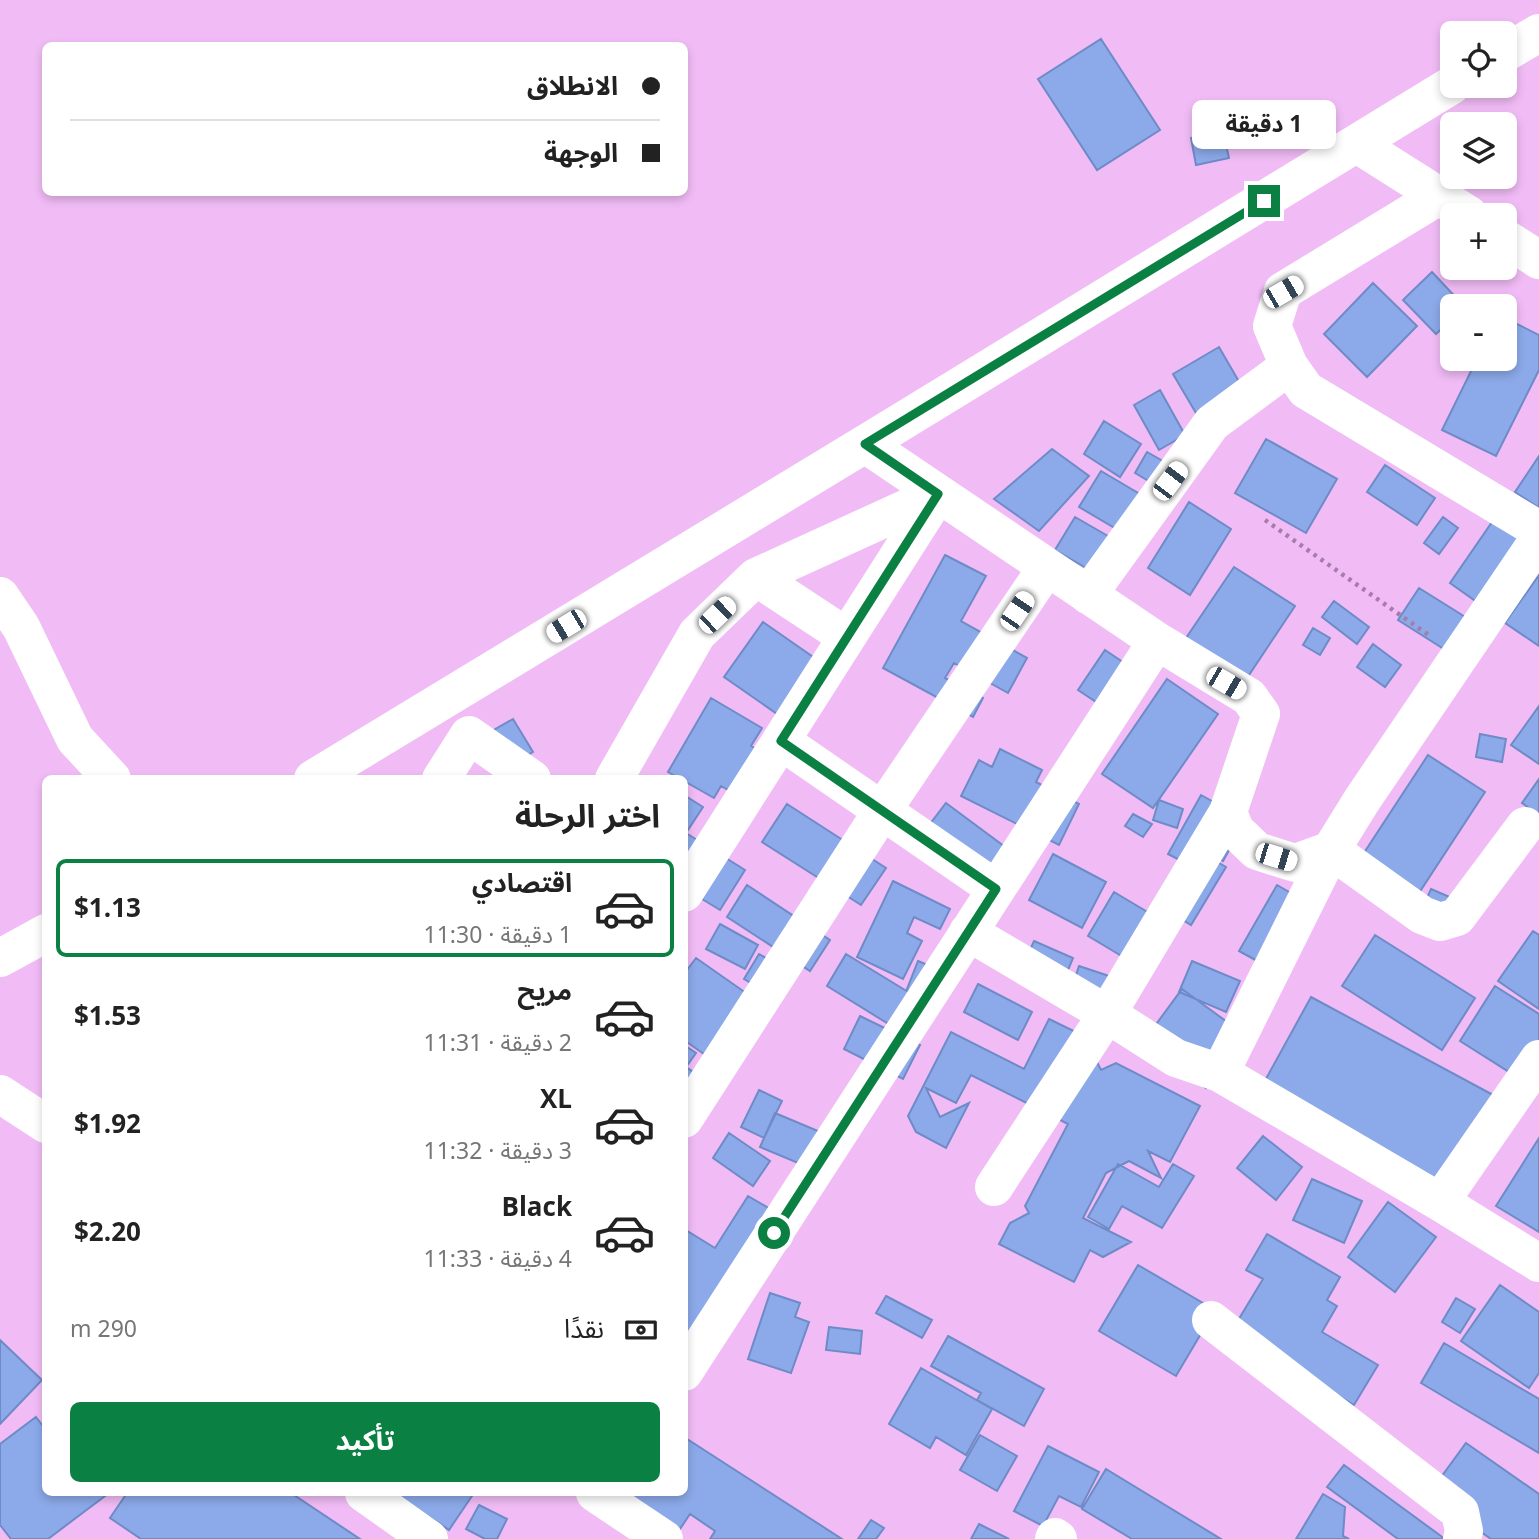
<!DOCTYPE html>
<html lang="ar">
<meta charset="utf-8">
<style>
:root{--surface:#fff;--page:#f2f2f2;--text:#222;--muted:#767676;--line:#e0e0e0;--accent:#0b8043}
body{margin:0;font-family:Georgia,"Noto Sans Arabic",serif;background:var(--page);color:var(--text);direction:rtl;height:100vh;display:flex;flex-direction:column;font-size:26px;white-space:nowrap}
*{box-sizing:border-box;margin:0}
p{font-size:23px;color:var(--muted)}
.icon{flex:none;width:38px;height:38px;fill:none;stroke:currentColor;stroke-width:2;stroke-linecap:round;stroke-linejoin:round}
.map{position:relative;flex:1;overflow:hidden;direction:ltr}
.side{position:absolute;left:42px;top:775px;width:646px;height:721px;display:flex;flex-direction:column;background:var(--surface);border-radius:10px;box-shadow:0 4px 10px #0003;direction:rtl}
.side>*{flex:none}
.top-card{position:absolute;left:42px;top:42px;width:646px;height:154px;border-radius:10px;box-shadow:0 4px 10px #0003;direction:rtl;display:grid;align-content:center;height:154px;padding:0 28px;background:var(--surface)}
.fabs{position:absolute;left:1440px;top:21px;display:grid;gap:14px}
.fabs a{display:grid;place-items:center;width:77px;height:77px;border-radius:10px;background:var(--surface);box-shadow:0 4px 10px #0003;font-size:35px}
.end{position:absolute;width:32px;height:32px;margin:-16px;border:9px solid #0b8043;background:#fff;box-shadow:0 0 0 4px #fff}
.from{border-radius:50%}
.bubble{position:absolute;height:49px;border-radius:10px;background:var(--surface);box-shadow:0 4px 10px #0003;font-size:23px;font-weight:700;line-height:49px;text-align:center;direction:rtl}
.car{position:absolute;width:21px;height:42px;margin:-21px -10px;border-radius:9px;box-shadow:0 0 5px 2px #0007;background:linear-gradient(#fff 24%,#345 0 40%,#fff 0 76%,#345 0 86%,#fff 0)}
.top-card b{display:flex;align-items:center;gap:24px;height:66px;font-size:26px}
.top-card b+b{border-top:2px solid var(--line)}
.top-card i{width:18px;height:18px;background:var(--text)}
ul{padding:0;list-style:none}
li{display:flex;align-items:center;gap:21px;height:98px;margin:0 14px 10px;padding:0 14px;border:4px solid transparent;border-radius:10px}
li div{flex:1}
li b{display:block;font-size:26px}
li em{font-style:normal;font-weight:700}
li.on{border-color:var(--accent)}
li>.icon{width:63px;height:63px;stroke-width:1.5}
h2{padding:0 28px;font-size:32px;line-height:84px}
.pay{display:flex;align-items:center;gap:18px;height:77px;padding:0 28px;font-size:26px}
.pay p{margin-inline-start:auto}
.primary-button{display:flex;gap:14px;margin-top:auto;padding:14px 28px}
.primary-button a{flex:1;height:80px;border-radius:10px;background:var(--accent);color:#fff;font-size:28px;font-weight:700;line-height:80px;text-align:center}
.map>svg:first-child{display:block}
.building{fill:#8caae9;stroke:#6e8bc7;stroke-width:2}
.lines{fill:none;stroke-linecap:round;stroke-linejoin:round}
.path{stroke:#a67da9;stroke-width:4.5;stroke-dasharray:3.5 5;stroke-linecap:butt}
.minor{stroke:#fff;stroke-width:38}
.major{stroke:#fff;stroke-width:38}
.route{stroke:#0b8043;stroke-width:9}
</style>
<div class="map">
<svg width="1539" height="1539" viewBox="0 0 1539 1539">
<rect width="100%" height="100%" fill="#f1bcf6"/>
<path class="building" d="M1101 39 1160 130 1097 170 1038 79Z
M1223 131 1229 158 1196 165 1191 138Z
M1432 272 1464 306H1452V319L1436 334 1403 300Z
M1373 283 1417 326 1367 377 1324 334Z
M1505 318 1539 335V370L1496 456 1442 430 1477 359H1505Z
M1219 347 1249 399 1203 425 1173 374Z
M1160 390 1185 435 1159 450 1134 405Z
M1104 421 1141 444 1120 477 1084 454Z
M1266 439 1337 479 1306 533 1235 493Z
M1052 449 1089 476 1039 531 994 499Z
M1147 452 1170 465 1157 486 1135 473Z
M1539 456V508L1515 492Z
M1385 465 1435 498 1417 525 1367 492Z
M1101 471 1145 497 1123 533 1079 507Z
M1189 502 1231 529 1190 595 1148 568Z
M1499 512 1539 540 1491 612 1450 583Z
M1075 517 1127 547 1107 580 1055 550Z
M1443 517 1458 528 1439 554 1424 543Z
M945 555 986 576 961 621 1027 658 1008 693 954 663 945 678 983 698 973 717 883 668Z
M1234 567 1295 606 1243 684 1182 644Z
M1539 575V646L1505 623Z
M1419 588 1494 635 1469 665 1398 620Z
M1334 601 1369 627 1357 644 1322 617Z
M763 622 839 675 800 730 724 677Z
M1313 628 1330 638 1320 655 1303 645Z
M1373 644 1401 665 1385 687 1357 667Z
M1105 650 1148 679 1120 718 1078 690Z
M1167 679 1218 714 1153 808 1102 774Z
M711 698 762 728 751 746 778 761 752 804 721 786 714 798 684 781V779H680L668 772Z
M1539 706V764L1511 745Z
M513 719 533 752 503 770 483 736Z
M1480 734 1506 739 1502 762 1476 757Z
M1000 749 1042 770 1036 782 1079 804 1059 845 961 796 979 760 992 767Z
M1428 755 1485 792 1415 899 1358 862Z
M1539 779V815L1522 803Z
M684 795 703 807 686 833 745 870 720 910 684 888Z
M1201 795 1246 820 1223 861 1199 847 1189 865 1168 854Z
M1159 800 1183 809 1177 828 1153 820Z
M946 803 1028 864 999 902 917 841Z
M787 804 886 868 861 905 762 842Z
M1133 814 1152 824 1143 837 1125 826Z
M1197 850 1226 867 1191 925 1162 907Z
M1053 854 1106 882 1082 928 1029 900Z
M893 881 950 909 940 929 914 917 907 933 922 941 903 979 857 957Z
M747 885 830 940 810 971 727 917Z
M1277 885 1310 904 1272 969 1239 951Z
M1431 889 1452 898 1444 916 1423 907Z
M1114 892 1171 926 1145 970 1088 936Z
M720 924 758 945 745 969 706 949Z
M1533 931 1539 935V1009L1498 981Z
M1375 935 1475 998 1442 1050 1342 986Z
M1034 941 1073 958 1066 975 1026 959Z
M759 954 785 969 769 994 744 979Z
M846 954 936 1009 916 1041 827 986Z
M696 958 766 1007 721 1066 684 1040V974Z
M918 961 942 971 931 999 907 989Z
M1192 961 1240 981 1226 1012 1179 992Z
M1079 966 1115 978 1103 1014 1067 1002Z
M978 984 1032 1012 1018 1040 964 1012Z
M1495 986 1539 1014V1091L1460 1041Z
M1182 989 1245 1035 1206 1088 1143 1042Z
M1311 997 1495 1096 1440 1197 1256 1097Z
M860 1016 920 1045 903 1079 844 1049Z
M1049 1019 1084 1036 1101 1070 1116 1063 1200 1106 1170 1162 1148 1151 1161 1178 1129 1161 1106 1173 1083 1218 1131 1242 1103 1257 1090 1250 1074 1282 999 1244 1010 1223 1029 1213 1025 1206 1068 1124 971 1075 956 1103 926 1088 940 1117 969 1103 946 1148 916 1132 908 1116 951 1032 1024 1069Z
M684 1045 696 1053 686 1067 719 1089 684 1091Z
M759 1090 782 1101 764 1138 741 1127Z
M775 1113 837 1139 822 1173 760 1147Z
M729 1133 770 1161 753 1186 713 1158Z
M1263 1136 1302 1167 1276 1200 1237 1168Z
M1539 1138V1232L1496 1206Z
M1118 1164 1159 1187 1173 1164 1194 1176 1162 1228 1122 1206 1109 1229 1088 1217Z
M1312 1179 1362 1201 1344 1243 1293 1220Z
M748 1196 779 1214 684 1353V1229L715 1248Z
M1388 1202 1436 1237 1395 1292 1348 1257Z
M1267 1234 1340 1277 1327 1300 1337 1306 1322 1332 1378 1365 1354 1405 1231 1332 1263 1279 1246 1270Z
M1138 1265 1215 1310 1176 1376 1099 1331Z
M1500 1285 1539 1312V1373L1529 1388 1461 1341Z
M770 1293 800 1303 795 1317 809 1322 791 1373 748 1359Z
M886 1296 932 1320 922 1338 876 1313Z
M1456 1298 1475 1309 1460 1333 1442 1322Z
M829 1327 862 1331 860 1354 826 1350Z
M948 1336 1044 1389 1024 1426 977 1400 981 1393 931 1366Z
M0 1340 42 1380 0 1424Z
M1444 1343 1539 1399V1453L1421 1383Z
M921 1368 992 1409 966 1455 936 1437 930 1448 889 1424Z
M36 1417 46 1430V1493H109L48 1539H11L0 1525V1444Z
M980 1435 1017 1456 997 1491 960 1470Z
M684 1437 842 1539H710L715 1531 690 1514 676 1535 627 1493H684Z
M1466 1443 1539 1494V1539H1491L1428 1495Z
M1048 1446 1099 1472 1081 1507 1059 1496 1043 1526 1014 1511Z
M1344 1465 1445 1539H1398L1327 1487Z
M1106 1469 1221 1539H1132L1082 1509Z
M127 1493H291L360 1539H141L110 1518Z
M361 1493H474L449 1530 404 1500Z
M1323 1494 1345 1507 1343 1536 1349 1539H1296Z
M479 1505 507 1519 497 1539H485L466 1529Z
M871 1520 884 1528 876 1539H858Z
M979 1524 1009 1539H971Z"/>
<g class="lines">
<path class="path" d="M1265 520 1430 636"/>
<path class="minor" d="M1357 144 1469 215
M1439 196 1283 291 1272 326 1289 366 1306 390 1539 530
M1505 238 1539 260
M865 444 1157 641 1249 697 1261 714 1228 812 1235 830 1257 851 1295 863 1331 850 1362 800 1539 539
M756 577 847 637
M1088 595 1212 423 1289 366
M0 596 21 627 75 739 112 779
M781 741 996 889
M441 779 469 735 532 779
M614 779 697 634 756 577 938 494
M684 893 938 494
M968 932 1107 1014 1176 1058 1220 1073 1440 1202 1539 1263
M1220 1073 1331 850 1422 915 1440 922 1457 917 1525 826
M0 1094 46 1124
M684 1119 882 811 1047 567
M994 1187 1107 1014 1228 812
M1440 1202 1539 1059
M1211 1320 1460 1512 1464 1531 1462 1539
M684 1372 1157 641
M364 1493 429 1539
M595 1493 664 1539
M1054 1539 1055 1537 1058 1539"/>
<path class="major" d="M1505 53 1539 33
M313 779 865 444 1452 85
M0 958 46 933"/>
</g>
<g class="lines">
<path class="route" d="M774 1233 996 889 781 741 938 494 865 444 1264 201"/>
</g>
</svg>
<div class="fabs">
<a><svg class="icon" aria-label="locate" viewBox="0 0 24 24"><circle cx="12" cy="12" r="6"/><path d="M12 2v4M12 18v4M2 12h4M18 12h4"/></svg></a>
<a><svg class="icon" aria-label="layers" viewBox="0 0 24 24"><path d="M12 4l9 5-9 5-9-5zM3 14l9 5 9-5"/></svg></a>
<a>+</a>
<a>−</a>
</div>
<i class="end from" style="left:774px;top:1233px"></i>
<i class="end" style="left:1264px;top:201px"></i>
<div class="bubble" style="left:1192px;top:100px;width:144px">1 دقيقة</div>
<i class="car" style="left:1283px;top:292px;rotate:60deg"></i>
<i class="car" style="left:1170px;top:481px;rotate:37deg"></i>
<i class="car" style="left:1017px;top:611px;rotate:34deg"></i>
<i class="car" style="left:717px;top:615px;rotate:46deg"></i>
<i class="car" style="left:566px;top:626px;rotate:239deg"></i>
<i class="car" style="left:1226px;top:683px;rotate:120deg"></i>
<i class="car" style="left:1276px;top:857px;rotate:107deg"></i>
<div class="top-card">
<b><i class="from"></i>الانطلاق</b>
<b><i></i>الوجهة</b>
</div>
<section class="side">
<h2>اختر الرحلة</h2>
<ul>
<li class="on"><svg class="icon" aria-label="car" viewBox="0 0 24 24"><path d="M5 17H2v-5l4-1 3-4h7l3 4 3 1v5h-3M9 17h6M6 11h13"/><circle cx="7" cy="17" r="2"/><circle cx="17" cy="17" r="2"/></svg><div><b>اقتصادي</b><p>1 دقيقة · 11:30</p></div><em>$1.13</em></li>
<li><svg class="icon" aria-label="car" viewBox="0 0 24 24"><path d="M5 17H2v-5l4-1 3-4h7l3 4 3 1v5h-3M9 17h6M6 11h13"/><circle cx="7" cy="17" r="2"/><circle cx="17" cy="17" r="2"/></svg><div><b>مريح</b><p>2 دقيقة · 11:31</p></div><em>$1.53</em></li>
<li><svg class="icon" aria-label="car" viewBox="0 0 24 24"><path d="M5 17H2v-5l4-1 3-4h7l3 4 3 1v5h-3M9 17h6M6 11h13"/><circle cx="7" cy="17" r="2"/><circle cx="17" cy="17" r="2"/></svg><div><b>XL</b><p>3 دقيقة · 11:32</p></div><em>$1.92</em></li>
<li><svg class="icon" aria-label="car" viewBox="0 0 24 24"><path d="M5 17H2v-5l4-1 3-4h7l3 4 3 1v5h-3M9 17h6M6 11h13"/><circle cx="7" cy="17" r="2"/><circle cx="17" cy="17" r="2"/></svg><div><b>Black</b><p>4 دقيقة · 11:33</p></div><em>$2.20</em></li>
</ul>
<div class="pay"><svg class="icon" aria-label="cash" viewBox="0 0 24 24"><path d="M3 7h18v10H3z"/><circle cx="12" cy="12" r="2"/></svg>نقدًا<p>290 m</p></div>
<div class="primary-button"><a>تأكيد</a></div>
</section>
</div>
